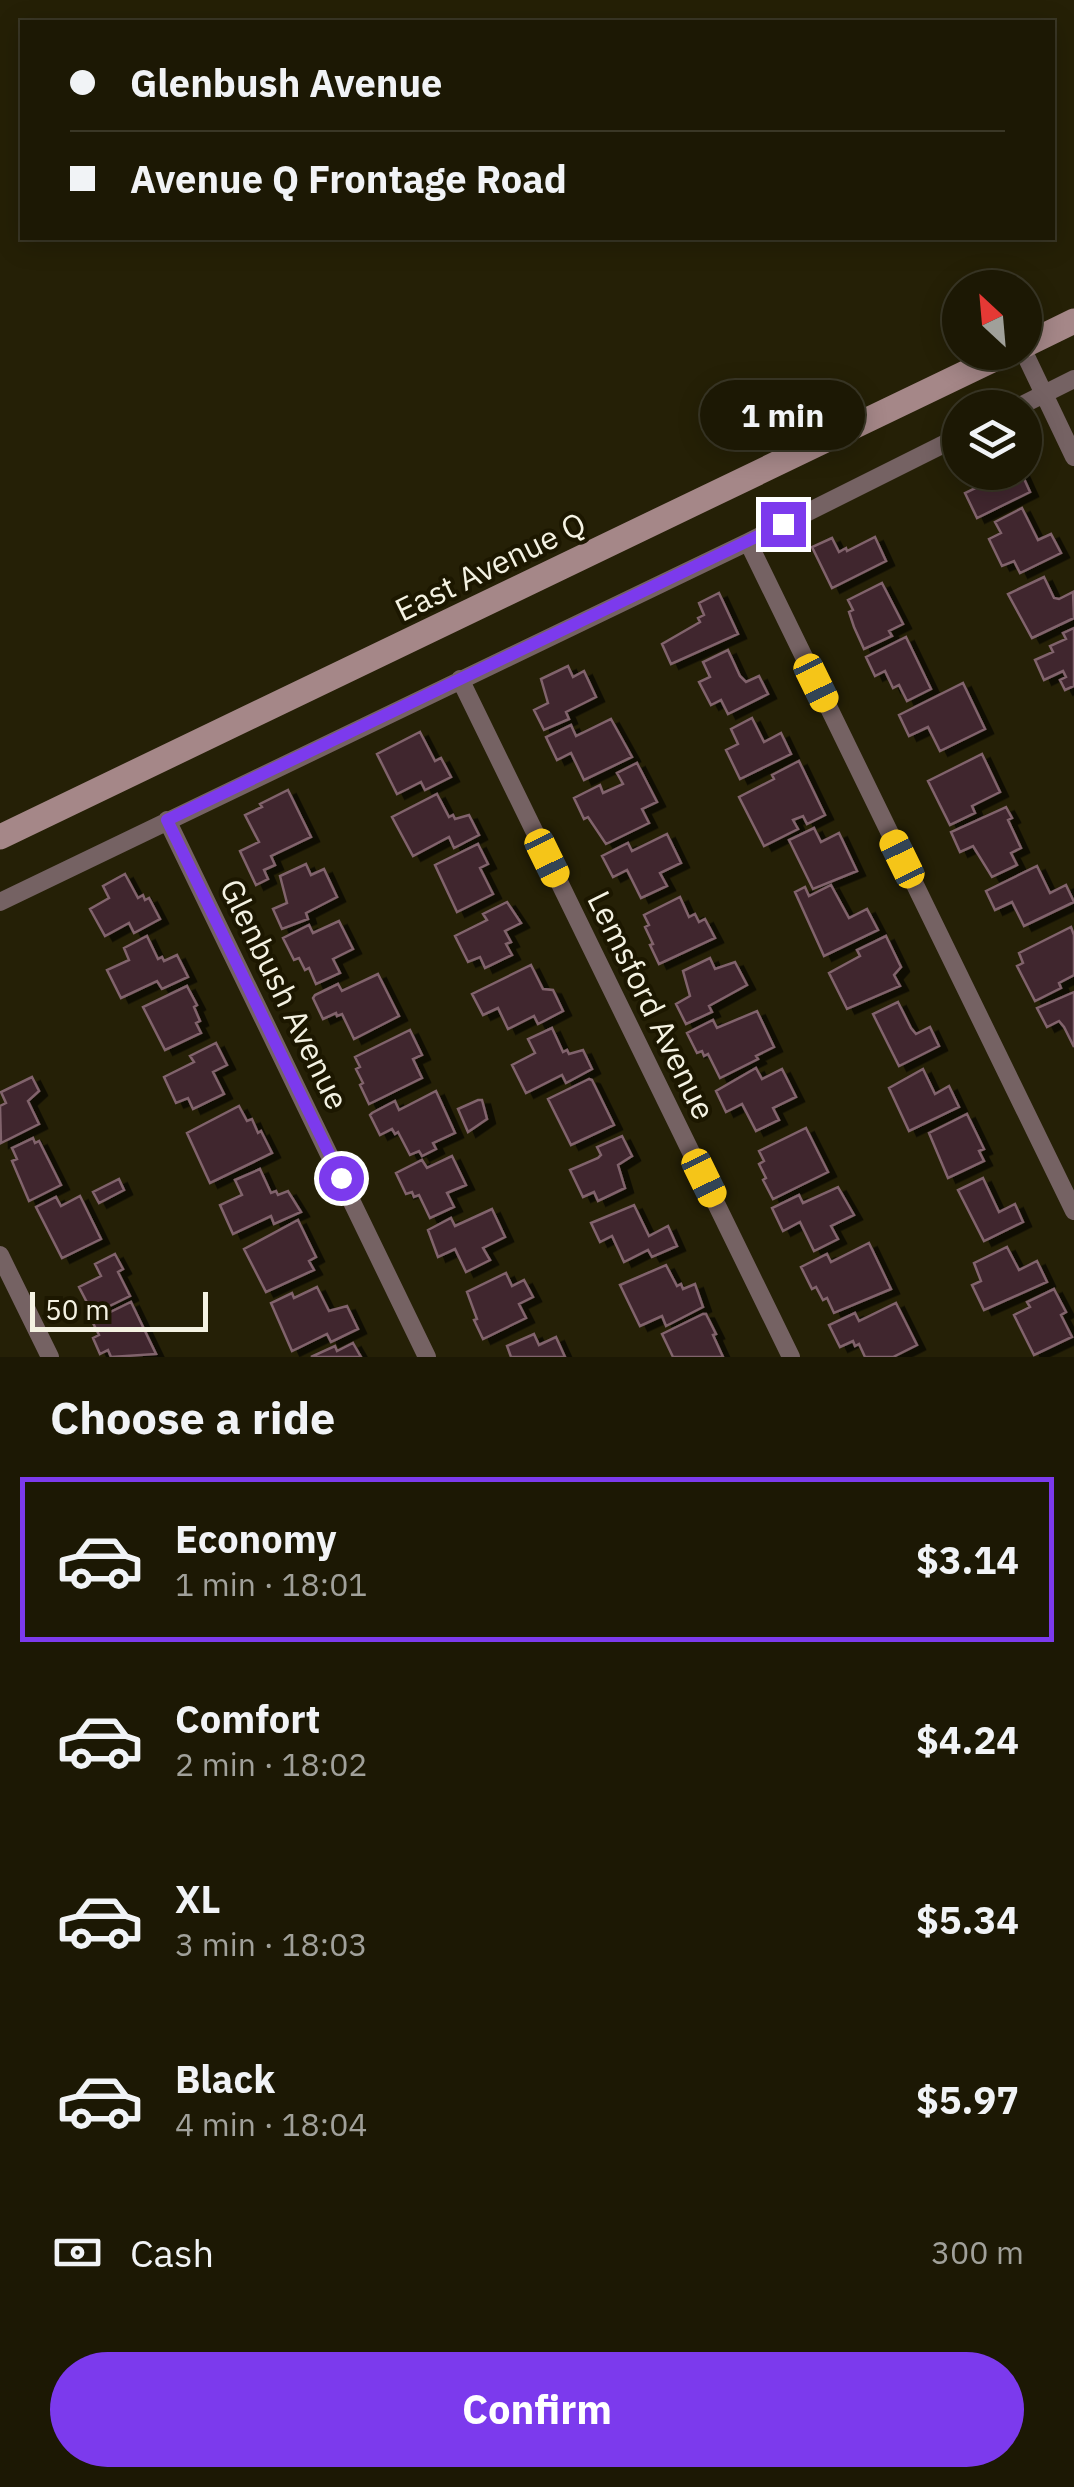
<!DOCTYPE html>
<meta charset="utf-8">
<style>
:root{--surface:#1c1804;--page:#25210e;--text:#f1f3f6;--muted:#a0a09a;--line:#3a3726;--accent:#7c3aed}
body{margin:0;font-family:"IBM Plex Sans",sans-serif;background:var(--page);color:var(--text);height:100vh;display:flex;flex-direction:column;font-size:38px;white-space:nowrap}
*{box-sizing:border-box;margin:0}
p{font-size:32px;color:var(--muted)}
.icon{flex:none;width:55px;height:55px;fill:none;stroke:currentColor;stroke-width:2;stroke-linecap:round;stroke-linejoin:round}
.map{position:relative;height:1357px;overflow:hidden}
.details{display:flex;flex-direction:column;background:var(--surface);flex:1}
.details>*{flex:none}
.hud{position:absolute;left:20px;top:20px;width:1035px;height:220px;border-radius:0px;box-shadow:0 5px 25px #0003,0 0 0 2px var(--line);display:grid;align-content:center;height:220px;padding:0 50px;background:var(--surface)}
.needle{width:65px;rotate:334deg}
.buttons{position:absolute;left:942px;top:270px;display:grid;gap:20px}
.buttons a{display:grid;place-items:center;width:100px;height:100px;border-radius:50%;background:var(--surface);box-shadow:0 5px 25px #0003,0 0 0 2px var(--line);font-size:50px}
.scale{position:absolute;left:30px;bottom:25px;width:178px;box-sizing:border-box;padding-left:10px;border:5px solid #f4f2e2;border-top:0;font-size:28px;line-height:35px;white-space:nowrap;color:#f4f2e2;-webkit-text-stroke:8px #1c1700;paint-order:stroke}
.end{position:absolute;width:45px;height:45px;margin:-22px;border:12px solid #7c3aed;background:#fff;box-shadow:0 0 0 5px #fff}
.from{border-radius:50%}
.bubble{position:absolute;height:70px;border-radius:35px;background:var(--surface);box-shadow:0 5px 25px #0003,0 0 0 2px var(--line);font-size:32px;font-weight:800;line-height:70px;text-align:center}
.car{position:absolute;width:30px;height:60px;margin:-30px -15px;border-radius:12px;box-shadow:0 0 8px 2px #0007;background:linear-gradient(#f5c518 24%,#345 0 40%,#f5c518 0 76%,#345 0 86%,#f5c518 0)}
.hud b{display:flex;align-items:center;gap:35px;height:95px;font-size:38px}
.hud b+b{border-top:2px solid var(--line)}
.hud i{width:25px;height:25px;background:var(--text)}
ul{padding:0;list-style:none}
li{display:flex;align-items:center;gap:30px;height:165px;margin:0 20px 15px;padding:0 30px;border:5px solid transparent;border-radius:0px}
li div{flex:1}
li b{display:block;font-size:38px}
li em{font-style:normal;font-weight:800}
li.on{border-color:var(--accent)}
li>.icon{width:90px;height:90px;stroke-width:1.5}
h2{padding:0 50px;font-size:45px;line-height:120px}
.pay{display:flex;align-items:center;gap:25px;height:110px;padding:0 50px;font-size:38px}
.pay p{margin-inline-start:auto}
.cta{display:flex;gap:20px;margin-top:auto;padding:20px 50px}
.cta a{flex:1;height:115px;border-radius:60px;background:var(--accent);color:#fff;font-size:40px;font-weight:800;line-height:115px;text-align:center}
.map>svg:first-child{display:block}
.building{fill:#40262f;stroke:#81636c;stroke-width:2.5;filter:url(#shadow)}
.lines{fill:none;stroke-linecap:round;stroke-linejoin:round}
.street{stroke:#756263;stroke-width:18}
.secondary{stroke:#a58788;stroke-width:25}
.route{stroke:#7c3aed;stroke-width:12}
.labels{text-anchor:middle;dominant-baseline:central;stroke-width:8;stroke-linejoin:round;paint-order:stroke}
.street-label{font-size:32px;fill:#f4f2e2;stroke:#1c1700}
</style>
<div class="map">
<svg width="1074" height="1357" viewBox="0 0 1074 1357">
<defs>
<filter id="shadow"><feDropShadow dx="8" dy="4.5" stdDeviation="0" flood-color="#0009"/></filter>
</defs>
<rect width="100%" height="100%" fill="#252006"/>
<path class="building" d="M998 472H1021L1030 492 977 518 965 493 992 480 991 477Z
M1022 508 1038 540 1051 534 1061 553 1020 573 1014 561 1002 566 989 539 1001 533 995 522Z
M875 537 886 561 832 588 812 547 832 538 839 552 846 548 847 551Z
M1044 577 1054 598 1059 599 1073 592 1074 618 1032 638 1008 594Z
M882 583 903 624 889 631 892 636 864 649 854 627 849 612 853 610 848 600Z
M719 593 738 634 671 664 662 644 700 622 698 618 704 615 699 603Z
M1074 628V686L1065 690 1060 680 1066 677 1063 671 1044 680 1035 660 1053 652 1050 646 1066 639 1063 633Z
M906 637 931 689 907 701 899 685 893 688 885 671 875 676 866 657Z
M728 650 740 676 746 682 759 676 768 694 728 714 721 700 711 705 699 682 710 677 703 662Z
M568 666 573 677 584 671 596 697 566 712 569 719 544 730 534 710 548 703 541 679Z
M963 683 985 729 940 751 928 727 909 736 899 715Z
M752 718 764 742 781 733 791 754 740 779 726 750 738 744 731 729Z
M611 719 632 757 584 780 571 753 557 760 546 737 571 725 576 736Z
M420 732 435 761 441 758 451 777 425 790 421 782 397 794 377 754Z
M982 754 1000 792 972 806 975 813 950 825 928 781Z
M799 761 825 815 807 824 803 816 793 820 798 829 764 846 739 797 774 779 772 775Z
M637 763 657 802 642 809 649 823 606 844 588 817 584 819 574 798 600 785 603 793 623 784 617 773Z
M288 790 311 837 271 856 275 865 264 870 268 879 256 885 240 851 259 842 245 815 262 807 260 804Z
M437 794 449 817 453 815 455 819 469 815 479 835 454 848 449 837 413 856 392 817Z
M1006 807 1012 818 1008 820 1021 848 1011 853 1017 865 992 877 973 846 960 852 951 832Z
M814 828 821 842 839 833 857 871 813 889 789 840Z
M667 834 681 863 660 873 667 886 641 898 627 870 613 877 602 856 628 843 632 851Z
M478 844 488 864 480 868 493 894 457 912 435 865Z
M306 864 311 875 324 869 337 897 306 913 308 919 282 929 273 909 287 903 280 876Z
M1037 866 1050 893 1066 885 1074 902 1024 926 1012 902 995 910 986 891Z
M125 874 138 898 143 895 145 900 149 898 160 919 134 933 129 923 105 936 90 909 109 898 103 886Z
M831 885 849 918 867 909 878 930 824 956 795 892 805 887 809 896Z
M680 897 689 917 695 914 699 922 705 919 715 938 659 964 650 945 653 944 645 927 649 925 644 915Z
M507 902 521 923 505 931 511 942 506 944 512 955 485 968 480 957 468 962 455 936 487 920 483 914Z
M339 921 353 949 333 959 340 973 316 984 309 968 305 970 299 958 294 960 283 938 309 925 313 933Z
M1071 927 1074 935V975L1059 983 1061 988 1035 1001 1017 966 1023 963 1019 953Z
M147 936 158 959 162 957 164 961 177 955 188 977 162 989 157 981 121 998 107 970 129 960 124 948Z
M886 936 901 967 894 975 900 986 847 1009 829 973 860 956 857 950Z
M710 958 715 969 735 962 747 985 709 1006 712 1012 686 1024 676 1004 690 996 683 971Z
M531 965 543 989 553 990 563 1011 538 1024 534 1016 508 1029 498 1008 483 1015 472 994Z
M378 974 399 1016 354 1039 342 1014 337 1016 336 1013 323 1019 313 998 315 995 338 984 342 991Z
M187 986 197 1005 194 1007 200 1021 196 1023 201 1033 165 1050 143 1007Z
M1074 992V1047L1064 1027 1059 1021 1047 1027 1037 1008Z
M898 1002 911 1028 916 1034 930 1027 939 1046 899 1066 873 1014Z
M757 1011 774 1047 756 1056 758 1059 720 1078 708 1054 704 1056 702 1051 697 1053 687 1033 713 1020 717 1028Z
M552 1028 563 1052 567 1050 569 1054 583 1050 592 1069 566 1083 562 1075 526 1093 512 1065 535 1053 528 1039Z
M410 1030 422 1055 413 1059 422 1078 369 1104 360 1085 363 1083 356 1069 360 1067 355 1057Z
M216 1043 227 1065 213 1072 224 1094 193 1109 188 1098 176 1103 164 1077 194 1062 190 1056Z
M756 1068 762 1079 782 1069 796 1097 773 1108 779 1120 756 1131 742 1104 726 1112 716 1091Z
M923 1069 935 1094 949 1086 959 1107 909 1131 889 1088Z
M32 1077 39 1091 28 1101 39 1124 1 1143 0 1106 6 1103 1 1092Z
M589 1079 592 1080 614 1125 571 1145 548 1099Z
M436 1091 455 1133 433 1143 436 1149 422 1156 419 1151 410 1155 398 1132 395 1134 392 1129 380 1135 370 1115 372 1113 395 1101 399 1110Z
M478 1100H482L487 1119 468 1132 458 1109Z
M239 1106 247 1121 252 1119 258 1133 261 1131 272 1153 210 1183 187 1133Z
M967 1114 984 1149 979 1151 984 1161 948 1178 929 1133Z
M806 1128 828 1172 773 1199 763 1180 766 1178 759 1164 764 1161 759 1151Z
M622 1136 632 1156 618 1165 625 1188 598 1201 594 1192 583 1197 570 1170 598 1158 601 1155 597 1147Z
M33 1138 35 1143 39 1141 61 1185 29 1201 12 1161 17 1159 12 1148Z
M452 1156 466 1185 447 1193 454 1207 430 1218 419 1195 414 1197 412 1192 406 1194 396 1173 422 1160 427 1168Z
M260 1169 271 1193 276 1191 278 1195 288 1191 301 1212 274 1224 271 1216 233 1234 220 1205 242 1195 235 1180Z
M983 1178 999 1212 1015 1204 1023 1222 984 1241 958 1190Z
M119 1179 124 1190 99 1203 93 1192Z
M838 1187 854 1215 831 1226 838 1239 814 1251 800 1222 783 1231 772 1208 799 1195 803 1203Z
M80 1196 101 1239 62 1258 36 1207 56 1197 61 1206Z
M634 1205 649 1236 668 1226 677 1246 652 1257 648 1250 624 1262 612 1236 600 1242 591 1223Z
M492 1209 505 1237 483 1248 490 1260 466 1272 455 1249 438 1257 428 1230 451 1218 455 1226Z
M298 1220 316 1257 309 1261 314 1270 266 1292 244 1249Z
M869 1243 891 1289 834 1313 827 1298 823 1300 816 1287 812 1289 801 1267 827 1254 831 1262Z
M1007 1247 1019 1270 1037 1261 1047 1282 984 1310 972 1285 981 1281 974 1263Z
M115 1254 123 1269 118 1272 130 1296 93 1314 79 1287 101 1276 95 1264Z
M666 1265 677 1286 681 1284 683 1289 695 1284 703 1307 666 1326 662 1316 640 1326 620 1285Z
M506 1273 512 1286 524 1280 533 1297 519 1304 526 1318 483 1339 474 1320 477 1319 467 1292Z
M317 1287 329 1311 347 1306 358 1329 331 1342 327 1334 292 1351 271 1303 292 1293 294 1298Z
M1054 1289 1066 1312 1061 1315 1072 1337 1034 1355 1014 1315 1030 1307 1027 1302Z
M131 1302 156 1354 111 1357 108 1350 100 1354 93 1338 99 1335 92 1321Z
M896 1303 917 1345 893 1357H865L859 1344 855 1346 853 1341 840 1347 829 1325 855 1313 859 1321Z
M703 1314H706L716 1334 713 1335 723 1357H673L662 1334Z
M534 1334 539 1345 556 1337 565 1357H511L507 1346Z
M353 1343 361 1357H311L335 1346 337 1351Z"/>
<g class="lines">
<path class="street" d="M1024 352 1074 457
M1016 408 1074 379
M748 542 1074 1211
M460 679 791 1357
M167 820 427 1357
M0 902 748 542 960 436
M0 1255 50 1357"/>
<path class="secondary" d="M1025 345 1074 321
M0 837 1009 352"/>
</g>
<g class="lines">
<path class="route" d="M341 1178 167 820 783 524"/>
</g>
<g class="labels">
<g class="street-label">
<text transform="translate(490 566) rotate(-26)">East Avenue Q</text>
<text transform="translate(285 994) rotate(64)">Glenbush Avenue</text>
<text transform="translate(652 1005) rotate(64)">Lemsford Avenue</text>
</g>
</g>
</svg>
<div class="buttons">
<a><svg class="needle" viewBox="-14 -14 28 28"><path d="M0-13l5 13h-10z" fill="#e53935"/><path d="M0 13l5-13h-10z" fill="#a0a09a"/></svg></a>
<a><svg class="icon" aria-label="layers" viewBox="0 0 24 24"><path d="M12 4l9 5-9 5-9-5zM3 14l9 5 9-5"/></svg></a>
</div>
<div class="scale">50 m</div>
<i class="end from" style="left:341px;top:1178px"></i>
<i class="end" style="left:783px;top:524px"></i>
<div class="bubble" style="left:700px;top:380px;width:165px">1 min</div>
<i class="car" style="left:816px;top:683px;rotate:154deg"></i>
<i class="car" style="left:547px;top:858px;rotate:154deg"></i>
<i class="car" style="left:902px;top:859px;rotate:334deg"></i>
<i class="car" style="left:704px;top:1178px;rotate:154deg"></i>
<div class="hud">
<b><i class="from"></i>Glenbush Avenue</b>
<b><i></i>Avenue Q Frontage Road</b>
</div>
</div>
<section class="details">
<h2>Choose a ride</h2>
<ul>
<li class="on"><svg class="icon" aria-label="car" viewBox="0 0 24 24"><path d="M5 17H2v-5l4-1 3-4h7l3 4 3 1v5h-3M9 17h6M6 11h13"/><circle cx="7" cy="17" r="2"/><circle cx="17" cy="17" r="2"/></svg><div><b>Economy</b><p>1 min · 18:01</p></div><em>$3.14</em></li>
<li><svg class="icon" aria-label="car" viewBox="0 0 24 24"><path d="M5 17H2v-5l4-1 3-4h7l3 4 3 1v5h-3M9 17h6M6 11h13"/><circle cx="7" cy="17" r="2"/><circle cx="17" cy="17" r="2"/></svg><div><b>Comfort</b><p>2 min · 18:02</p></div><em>$4.24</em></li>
<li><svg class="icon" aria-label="car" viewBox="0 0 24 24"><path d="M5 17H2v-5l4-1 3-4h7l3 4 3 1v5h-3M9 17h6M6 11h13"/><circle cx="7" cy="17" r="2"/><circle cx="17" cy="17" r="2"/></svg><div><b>XL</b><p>3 min · 18:03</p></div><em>$5.34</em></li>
<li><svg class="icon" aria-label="car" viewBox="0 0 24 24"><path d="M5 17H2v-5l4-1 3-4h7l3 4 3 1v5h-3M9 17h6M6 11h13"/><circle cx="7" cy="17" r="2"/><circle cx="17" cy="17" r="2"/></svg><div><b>Black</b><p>4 min · 18:04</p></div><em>$5.97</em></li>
</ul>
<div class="pay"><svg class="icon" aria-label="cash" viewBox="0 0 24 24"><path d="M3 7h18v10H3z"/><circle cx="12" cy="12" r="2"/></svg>Cash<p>300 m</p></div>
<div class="cta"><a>Confirm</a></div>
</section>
